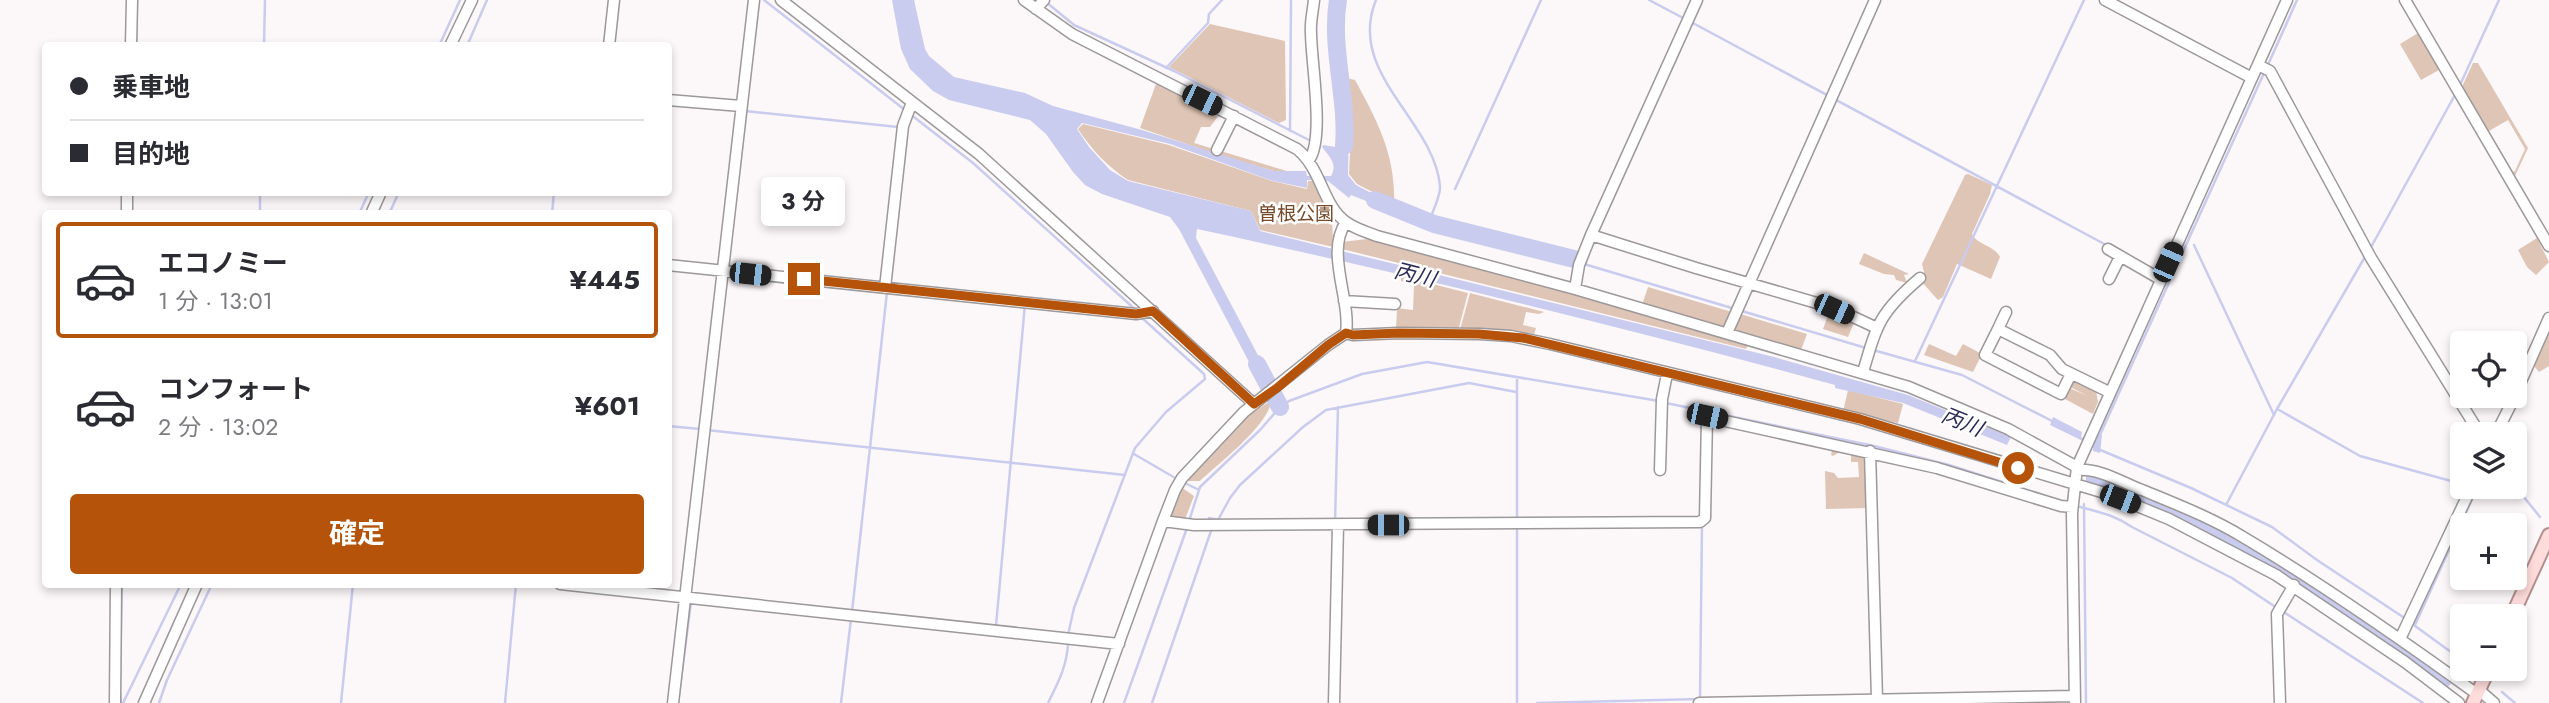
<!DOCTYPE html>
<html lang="ja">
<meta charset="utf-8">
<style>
:root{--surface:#fff;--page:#f2f2f3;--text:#2b2b33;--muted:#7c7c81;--line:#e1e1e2;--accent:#b45309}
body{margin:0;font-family:Jost,"Noto Sans JP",sans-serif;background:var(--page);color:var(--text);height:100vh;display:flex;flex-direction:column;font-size:26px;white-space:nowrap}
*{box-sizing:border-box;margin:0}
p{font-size:23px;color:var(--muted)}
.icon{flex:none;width:38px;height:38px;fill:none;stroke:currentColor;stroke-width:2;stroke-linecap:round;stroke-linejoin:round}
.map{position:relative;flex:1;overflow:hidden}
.drawer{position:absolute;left:42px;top:210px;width:630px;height:378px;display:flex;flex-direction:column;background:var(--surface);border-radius:7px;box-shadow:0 4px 10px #0003}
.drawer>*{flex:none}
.banner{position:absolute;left:42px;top:42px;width:630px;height:154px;border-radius:7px;box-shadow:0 4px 10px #0003;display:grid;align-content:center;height:154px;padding:0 28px;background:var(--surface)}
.buttons{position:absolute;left:2450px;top:331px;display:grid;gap:14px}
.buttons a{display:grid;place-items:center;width:77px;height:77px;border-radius:7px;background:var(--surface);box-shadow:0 4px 10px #0003;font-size:35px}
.end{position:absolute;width:32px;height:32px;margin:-16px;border:9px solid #b45309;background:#fff;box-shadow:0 0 0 4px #fff}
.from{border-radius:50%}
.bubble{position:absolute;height:49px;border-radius:7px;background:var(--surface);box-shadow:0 4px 10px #0003;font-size:23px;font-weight:700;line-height:49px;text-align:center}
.car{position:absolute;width:21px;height:42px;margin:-21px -10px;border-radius:9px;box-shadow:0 0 5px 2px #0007;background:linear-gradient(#222 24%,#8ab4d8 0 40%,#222 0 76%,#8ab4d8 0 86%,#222 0)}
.banner b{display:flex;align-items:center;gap:24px;height:66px;font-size:26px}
.banner b+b{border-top:2px solid var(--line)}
.banner i{width:18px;height:18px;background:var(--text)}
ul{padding:12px 0 0;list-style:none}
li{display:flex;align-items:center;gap:21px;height:116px;margin:0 14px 10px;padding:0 14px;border:4px solid transparent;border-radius:7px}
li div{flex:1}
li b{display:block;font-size:26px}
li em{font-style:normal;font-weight:700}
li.selected{border-color:var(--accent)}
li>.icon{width:63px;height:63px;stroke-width:1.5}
.cta{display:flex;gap:14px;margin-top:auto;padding:14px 28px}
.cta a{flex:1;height:80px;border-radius:7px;background:var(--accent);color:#fff;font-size:28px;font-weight:700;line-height:80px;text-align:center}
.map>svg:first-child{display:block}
.green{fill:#dfc5b5;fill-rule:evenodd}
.water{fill:#c9ccee}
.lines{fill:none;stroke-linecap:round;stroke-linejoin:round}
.stream{stroke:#c9ccee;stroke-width:2.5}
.river{stroke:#c9ccee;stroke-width:18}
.minor-casing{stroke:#9d989a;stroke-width:13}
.major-casing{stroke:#b48f8e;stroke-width:16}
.minor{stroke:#fff;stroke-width:10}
.major{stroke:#fddcdb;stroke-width:12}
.route{stroke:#b45309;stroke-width:9}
.labels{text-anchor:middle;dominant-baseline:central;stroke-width:5;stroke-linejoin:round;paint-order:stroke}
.park-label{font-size:19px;fill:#774929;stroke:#fff}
.water-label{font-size:21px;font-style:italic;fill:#2b2a56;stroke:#fff}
</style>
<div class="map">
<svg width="2549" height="703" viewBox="0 0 2549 703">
<rect width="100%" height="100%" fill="#fcf7f9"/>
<path class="green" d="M1210 24 1285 41 1286 120 1279 123 1169 67Z
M2418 33 2439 70 2421 80 2400 44Z
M2473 63H2478L2528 148 2514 178 2460 91ZM2508 120 2525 149 2515 171 2513 172 2489 131Z
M1346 78 1355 80C1377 120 1396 156 1394 203L1357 184 1349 174 1351 132Z
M1156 84 1218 116 1210 127H1201L1194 143 1290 172 1274 171 1222 156 1140 128Z
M1083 124 1169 145 1272 181 1307 189 1308 181H1314L1332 213 1333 247 1260 230 1251 211 1128 180C1107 166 1092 150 1078 129Z
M1968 174 1992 185 1990 194 1972 234C1977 245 1994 245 2000 257L1991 279 1957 264 1943 297 1938 300 1921 281 1924 272 1922 264 1965 175Z
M2537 238 2549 262 2536 275 2527 267 2518 250Z
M1367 239 1634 311 1748 345 1746 349 1342 249V242Z
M1864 253 1909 274 1904 275 1907 283 1896 280 1894 275 1884 274 1859 264Z
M1401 276 1468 293 1458 331 1396 330 1397 308 1413 310 1414 285 1401 281Z
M1648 287 1732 312 1723 327 1642 305Z
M1470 293 1544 312 1539 314 1526 312 1523 325 1536 328 1534 334 1506 330H1460Z
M1830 310 1855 320 1848 337 1823 329Z
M1737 313 1807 334 1801 350 1733 330Z
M2549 331V366L2539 372 2534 366Z
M1929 344 1956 356 1963 344 1982 354 1973 372 1924 355Z
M2073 381H2077L2096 390 2098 402 2093 414 2065 399 2069 388 2088 396 2070 387Z
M1848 390 1903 404 1898 423 1843 412Z
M1271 401C1269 425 1218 464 1200 481H1186L1251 413Z
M1833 446 1868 453 1869 508 1826 509 1825 471 1834 473 1838 478 1859 477 1858 462H1851V453H1838L1833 456 1831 455Z
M1181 487 1194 496 1184 522 1168 519Z"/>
<path class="water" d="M892 0H914L925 49 929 56 954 77 1025 93 1053 106 1142 130 1274 171H1306L1307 176H1331C1338 164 1329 156 1322 147L1323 145 1336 147 1343 124H1349L1348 175 1356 185 1396 206 1394 212 1351 195 1349 198 1328 181 1307 180V188L1273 181 1170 144 1082 123 1077 129 1089 147 1110 170 1128 181 1251 211 1260 231 1774 357 1908 395 2011 437 2007 445 1903 403 1835 388V385C1624 327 1411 275 1197 229L1196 238 1269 376 1271 384 1265 386 1258 379 1179 229 1170 217 1102 194 1085 185 1073 172 1046 134 1030 120 949 100 933 91 910 69 901 49Z
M2053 417 2082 432 2081 437 2094 442 2098 434 2102 435 2100 453 2093 451V446L2050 425Z"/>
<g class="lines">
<path class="stream" d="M764 0 905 110
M1376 0C1346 73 1434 120 1440 186 1441 196 1432 212 1429 222
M1649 0 1685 19
M1046 2 1074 25 1174 71 1309 140
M1691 22 2108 246
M136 46 137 0
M264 46 265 0
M439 46 460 0
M467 46 487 0
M2267 67 2297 0
M1166 68 1208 23 1209 14 1222 0
M2460 85 2499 0
M745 111 898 127
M910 114 973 163 1138 312
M1290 131 1291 0
M1455 189 1541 0
M260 214V192
M359 214 369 192
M389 214 399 192
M552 214 554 192
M2194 245 2274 415
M2370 249 2456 93
M1584 264 1866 348
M1873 350 1962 375 2054 422
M1915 361 2084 0
M1517 377V703
M1666 403 1874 446 1949 465 2040 494
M2279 410 2360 456 2462 484
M668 426 700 429
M707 430 1125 475
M2099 437 2264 73
M2098 449 2191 488 2272 527 2317 560 2406 619
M1134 454 1177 479
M1702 454V426
M1183 482 1199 490
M2515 486 2540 517
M2084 504 2086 703
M2226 505 2277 409 2366 255
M2080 507C2099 512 2115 515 2132 527L2232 578 2277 608
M1209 518 1219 520
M1218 520 1230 498 1240 485 1303 427 1326 410 1469 383 1516 392
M1189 521 1200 487 1260 430 1280 407 1289 401 1362 374 1427 362 1659 401
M1335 522 1338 407
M1146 554 1167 497
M2282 611 2423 703
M852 612 887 292
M2411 623 2462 660
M2415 625 2478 486
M996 626 1025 304
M1005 627 1113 639
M1068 635 1074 608 1135 448 1166 412 1205 379 1204 374 1141 317
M120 675 122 584
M120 692 121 703
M2502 692 2515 703
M123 703 181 584
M159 703 167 680 212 584
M341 703 353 584
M505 703 516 584
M678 703 691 602
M841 703 851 619
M1048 703C1058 683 1068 664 1068 641
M1124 703 1187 528
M1152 703 1212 528
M1537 703 1700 699 1702 524"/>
<path class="river" d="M1338 0C1330 48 1348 98 1344 146
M1375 200 1434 224 1574 259
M1257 364 1280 407
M2095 479 2183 515 2288 570 2443 679"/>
<g class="minor-casing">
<path id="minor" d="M781 0 979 154 1254 404
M1024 0 1072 34 1297 149C1322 169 1322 205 1346 222 1355 229 1367 232 1377 236L1575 289 1909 387 2008 429 2077 467
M2105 0 2252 78
M2405 0 2549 246
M1036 9 1044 0
M131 46 132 0
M450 46 472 0
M609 46 614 0
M2258 65 2270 71 2371 258 2480 434
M668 100 741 106
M1217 150 1234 116
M1309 160C1325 139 1311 61 1311 33 1310 22 1313 11 1314 0
M127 214V192
M371 214 381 192
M1346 222C1325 252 1351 300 1346 333
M1591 235 1696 268 1834 308 1877 328
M2108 249 2160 279
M668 265 1136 314 1153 311
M2109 279 2120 257
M885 288 903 126 912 102
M1575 289 1579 265 1591 235 1697 0
M1344 301 1395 304
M1998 329 2006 312
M1727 333 1875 0
M1863 372C1877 324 1880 312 1920 278
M2071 374 2061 394 1985 355 1998 329 2050 355 2062 369 2109 392
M2515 395 2549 318
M2496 434 2515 396
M1870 451 1877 699
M1660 470 1662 399 1667 374
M2077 470C2099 468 2121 482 2142 490 2176 504 2212 518 2243 537 2324 585 2401 639 2477 694
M1163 521 1194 525 1700 522 1705 518 1707 417 1937 468 2061 506 2072 507
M560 584 1119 644
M2400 639 2472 486
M2479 690 2494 703
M115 703 116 584
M144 703 197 584
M673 703 754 0
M1097 703 1163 521 1175 490 1182 478 1244 412 1328 345 1346 333 1353 335 1399 333 1480 334 1511 336 1550 344 1860 419 2108 494 2169 519 2276 575 2405 662 2459 703
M1334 703 1338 525
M1699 703 2075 696
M2075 703 2072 513 2077 467 2287 0
M2280 703 2277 614 2294 585"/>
</g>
<g class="major-casing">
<path id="major" d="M2512 616 2549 535
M2473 703 2489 668"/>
</g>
<use href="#minor" class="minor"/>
<use href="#major" class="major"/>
</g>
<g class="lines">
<path class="route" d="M804 279 1136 314 1153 311 1254 404 1277 388 1328 345 1346 333 1353 335 1399 333 1479 334 1523 338 1860 419 2018 468"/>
</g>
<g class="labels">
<g class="park-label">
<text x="1296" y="213">曽根公園</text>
</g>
<g class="water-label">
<text transform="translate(1415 275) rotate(14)">丙川</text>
<text transform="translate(1962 422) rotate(22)">丙川</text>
</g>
</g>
</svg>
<div class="buttons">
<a><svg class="icon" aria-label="locate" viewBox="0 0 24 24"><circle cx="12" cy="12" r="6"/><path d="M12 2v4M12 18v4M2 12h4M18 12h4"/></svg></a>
<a><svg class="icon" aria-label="layers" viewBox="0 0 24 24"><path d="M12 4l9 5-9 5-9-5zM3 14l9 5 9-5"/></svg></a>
<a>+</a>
<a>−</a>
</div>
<i class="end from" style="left:2018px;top:468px"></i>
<i class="end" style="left:804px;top:279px"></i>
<div class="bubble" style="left:761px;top:177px;width:84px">3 分</div>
<i class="car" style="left:1202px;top:100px;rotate:116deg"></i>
<i class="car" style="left:2168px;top:262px;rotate:24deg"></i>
<i class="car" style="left:750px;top:274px;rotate:96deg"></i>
<i class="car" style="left:1834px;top:309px;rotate:114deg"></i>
<i class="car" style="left:1707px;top:416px;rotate:102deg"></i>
<i class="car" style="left:2120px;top:499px;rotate:111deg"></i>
<i class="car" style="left:1388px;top:525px;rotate:270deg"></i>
<div class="banner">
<b><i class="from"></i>乗車地</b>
<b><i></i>目的地</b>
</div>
<section class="drawer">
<ul>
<li class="selected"><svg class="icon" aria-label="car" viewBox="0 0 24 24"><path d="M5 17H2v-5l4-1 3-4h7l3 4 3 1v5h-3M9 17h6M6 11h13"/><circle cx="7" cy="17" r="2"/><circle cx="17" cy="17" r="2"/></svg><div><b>エコノミー</b><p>1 分 · 13:01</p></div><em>¥445</em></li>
<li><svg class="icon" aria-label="car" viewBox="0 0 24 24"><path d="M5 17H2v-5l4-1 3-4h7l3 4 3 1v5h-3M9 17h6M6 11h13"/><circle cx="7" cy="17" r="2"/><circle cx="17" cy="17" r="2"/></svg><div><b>コンフォート</b><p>2 分 · 13:02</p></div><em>¥601</em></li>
</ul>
<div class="cta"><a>確定</a></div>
</section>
</div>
